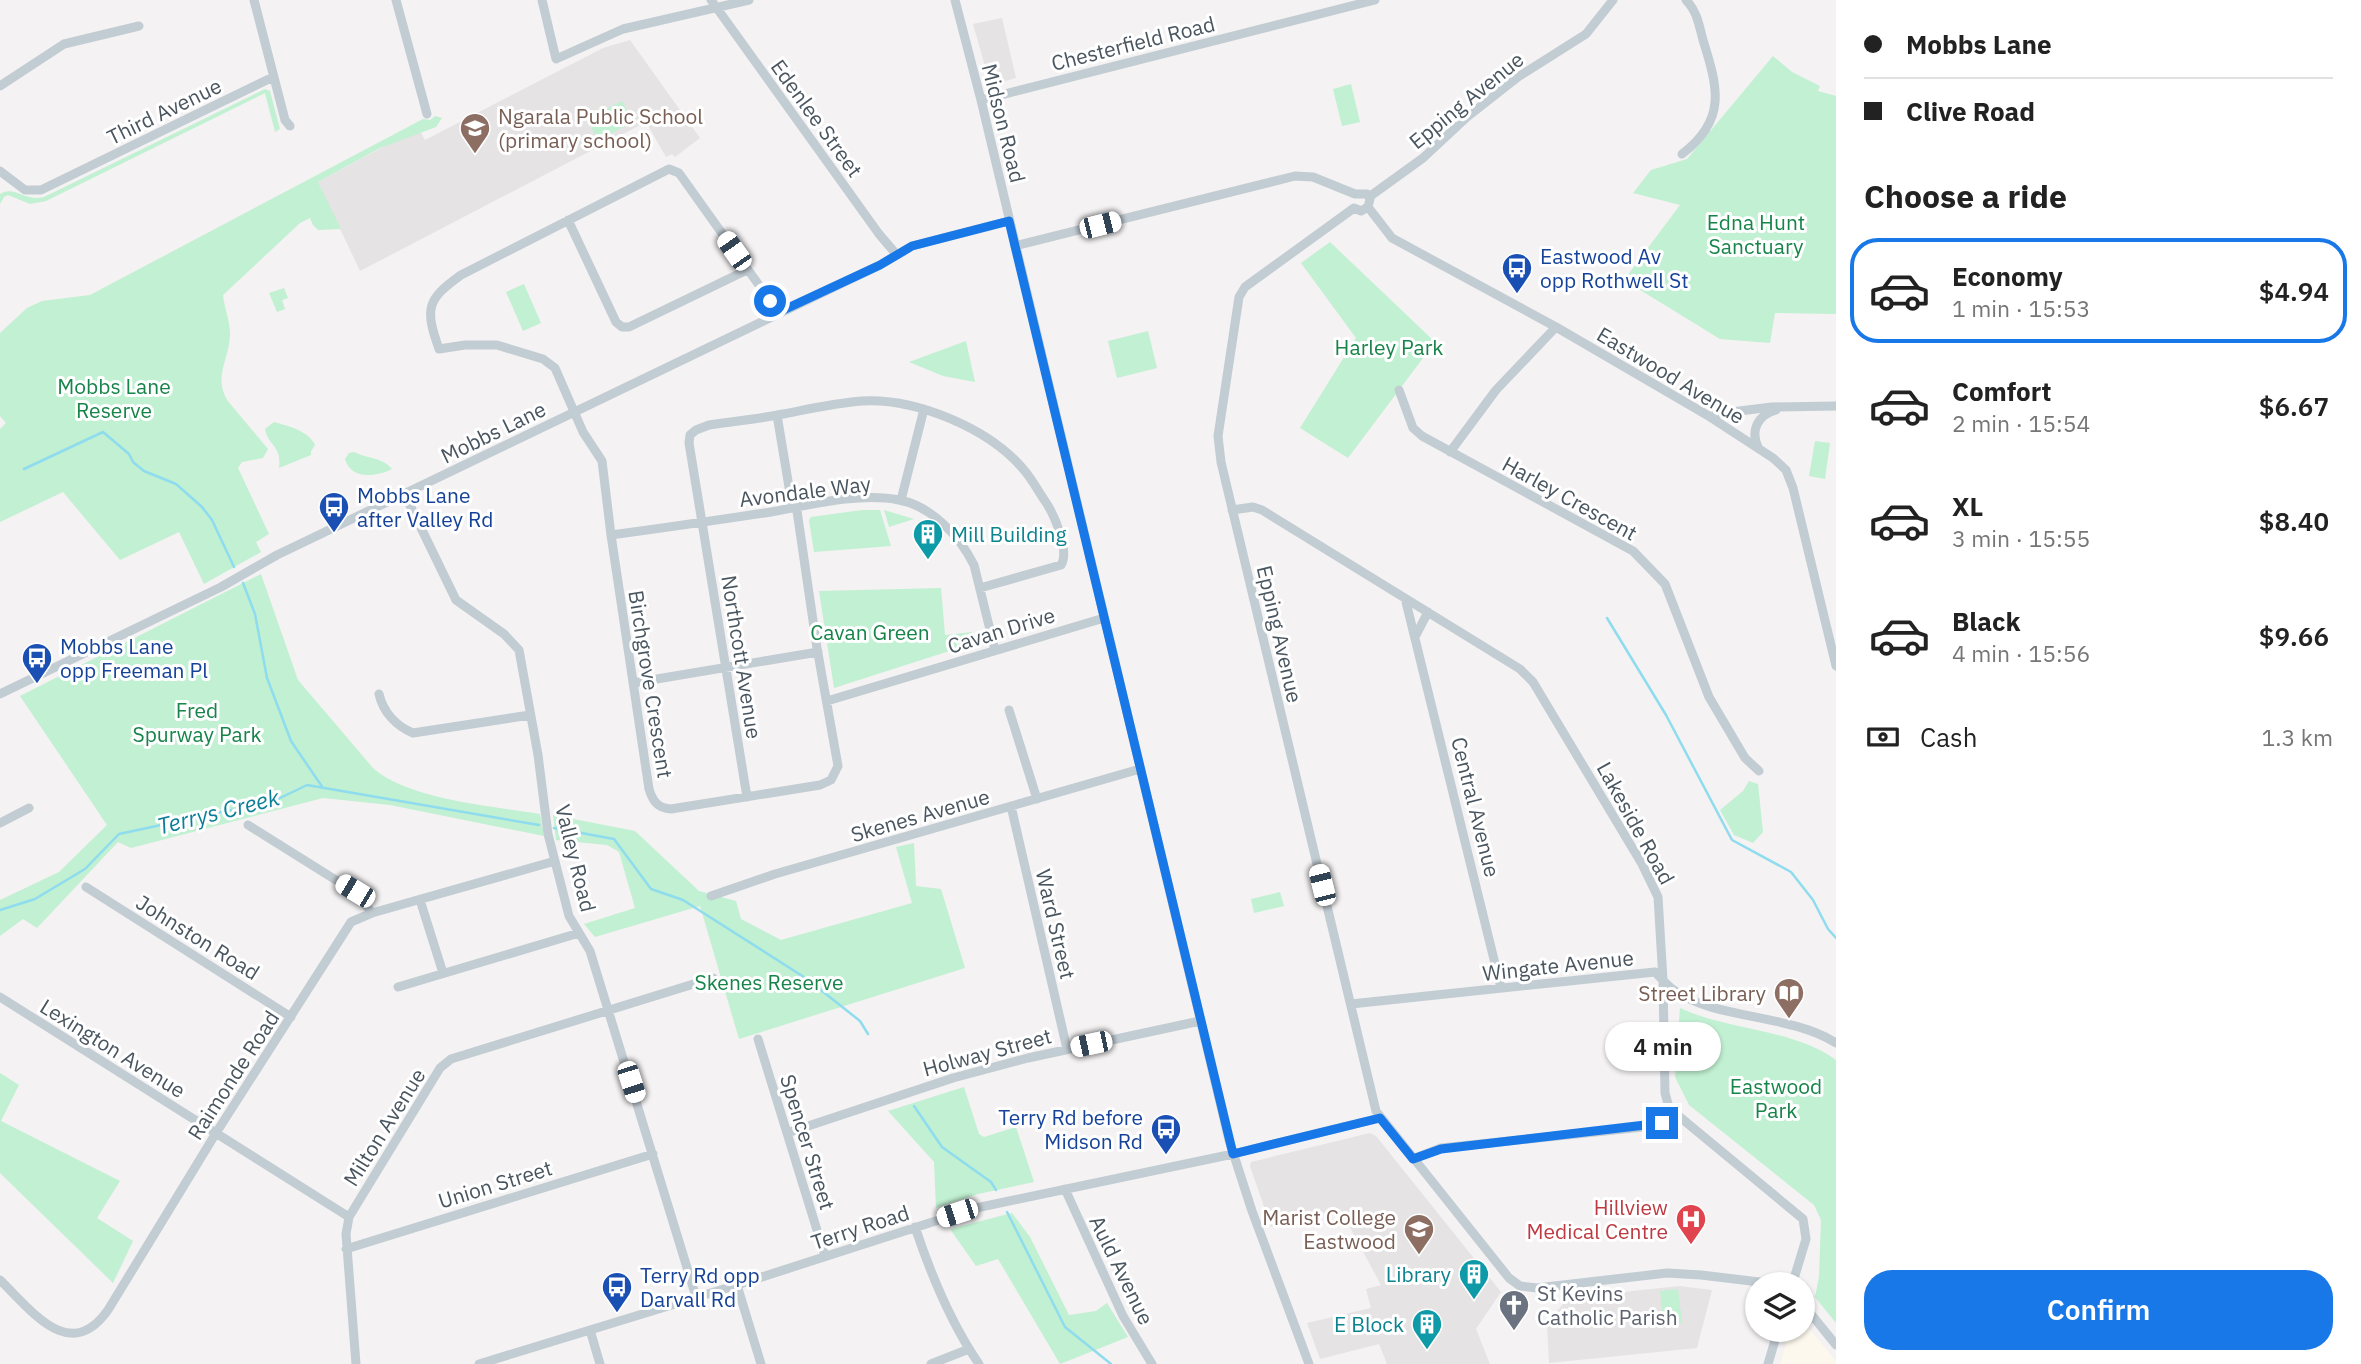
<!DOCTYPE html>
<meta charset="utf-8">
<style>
:root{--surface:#fff;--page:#f2f2f2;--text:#222;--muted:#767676;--line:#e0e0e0;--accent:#1878e8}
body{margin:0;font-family:"IBM Plex Sans",sans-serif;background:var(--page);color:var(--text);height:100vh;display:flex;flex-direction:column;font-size:26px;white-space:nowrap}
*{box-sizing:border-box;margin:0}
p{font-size:23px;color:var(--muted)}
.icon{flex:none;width:38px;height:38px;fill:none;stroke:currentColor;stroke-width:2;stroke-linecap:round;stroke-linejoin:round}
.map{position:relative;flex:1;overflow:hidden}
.drawer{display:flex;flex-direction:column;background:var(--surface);width:525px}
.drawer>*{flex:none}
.hud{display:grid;align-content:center;height:154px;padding:0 28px;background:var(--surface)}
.controls{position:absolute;left:1745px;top:1272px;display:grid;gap:14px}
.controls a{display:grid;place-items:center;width:70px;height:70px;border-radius:50%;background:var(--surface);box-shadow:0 2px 5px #0004;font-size:35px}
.end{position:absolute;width:32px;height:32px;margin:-16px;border:9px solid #1878e8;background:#fff;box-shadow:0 0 0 4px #fff}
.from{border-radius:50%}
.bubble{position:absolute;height:49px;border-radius:24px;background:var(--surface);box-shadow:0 2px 5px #0004;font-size:23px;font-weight:600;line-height:49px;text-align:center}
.car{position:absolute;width:21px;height:42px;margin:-21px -10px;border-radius:9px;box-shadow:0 0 5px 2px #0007;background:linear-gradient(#fff 24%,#345 0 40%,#fff 0 76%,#345 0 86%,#fff 0)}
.hud b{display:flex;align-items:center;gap:24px;height:66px;font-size:26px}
.hud b+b{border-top:2px solid var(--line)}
.hud i{width:18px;height:18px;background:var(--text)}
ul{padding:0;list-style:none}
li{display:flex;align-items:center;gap:21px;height:105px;margin:0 14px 10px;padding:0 14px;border:4px solid transparent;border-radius:28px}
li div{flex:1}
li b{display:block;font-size:26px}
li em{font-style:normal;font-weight:600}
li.on{border-color:var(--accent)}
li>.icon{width:63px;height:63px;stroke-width:1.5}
h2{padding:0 28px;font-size:32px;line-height:84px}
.pay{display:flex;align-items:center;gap:18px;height:77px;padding:0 28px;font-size:26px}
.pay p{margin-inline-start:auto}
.action{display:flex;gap:14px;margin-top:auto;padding:14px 28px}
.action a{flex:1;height:80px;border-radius:28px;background:var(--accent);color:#fff;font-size:28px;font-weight:600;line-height:80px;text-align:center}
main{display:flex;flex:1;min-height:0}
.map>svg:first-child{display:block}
.commercial{fill:#fdf8ed}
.education{fill:#e5e3e4}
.green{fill:#c1f0d2}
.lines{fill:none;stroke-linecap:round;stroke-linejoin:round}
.stream{stroke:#8edcee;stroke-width:2.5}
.minor{stroke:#c2ccd3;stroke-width:9}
.route{stroke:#1878e8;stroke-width:9}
.labels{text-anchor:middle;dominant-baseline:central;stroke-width:6;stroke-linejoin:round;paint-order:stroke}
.street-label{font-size:21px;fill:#49555f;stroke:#fff}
.education-label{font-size:21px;fill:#785e54;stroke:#fff;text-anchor:end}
.park-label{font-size:21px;fill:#17844a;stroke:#fff}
.transit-label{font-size:21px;fill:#164399;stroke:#fff;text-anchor:start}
.culture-label{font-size:21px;fill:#0d838f;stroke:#fff;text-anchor:end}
.health-label{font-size:21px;fill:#be3a42;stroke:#fff;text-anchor:end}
.worship-label{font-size:21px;fill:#5b616d;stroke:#fff;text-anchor:start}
.water-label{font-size:23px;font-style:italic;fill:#0c7f98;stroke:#fff}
</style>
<main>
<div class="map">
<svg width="1836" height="1364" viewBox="0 0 1836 1364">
<rect width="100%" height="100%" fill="#f4f2f2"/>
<path class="commercial" d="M1803 1321 1836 1361V1364H1780L1790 1330H1802Z"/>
<path class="education" d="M1002 18 1016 78 994 84 989 80 973 24Z
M630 40 700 138 675 157 672 154 666 157 646 122 360 271 318 182 418 128 425 140 603 48Z
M1370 1133 1376 1136 1501 1292 1476 1329 1490 1364H1387L1379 1344 1320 1359 1307 1323 1371 1308 1366 1289 1381 1285 1340 1209 1271 1227 1250 1166 1251 1162Z
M1679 1286 1712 1290 1697 1348 1549 1363 1547 1323 1568 1298Z"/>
<path class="green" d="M1773 56 1792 72 1820 86 1818 91 1836 96V314L1775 313 1770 343 1720 339 1624 280 1680 205 1633 193 1651 170 1687 159Z
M1351 84 1360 122 1342 126 1333 89Z
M265 89 270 91 280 129 275 132 265 93 46 201 30 204 8 195 4 197 0 204V194C15 185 23 202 44 197Z
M622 101 633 122 598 140 587 119Z
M435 116 442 118 436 127 380 148 318 182 341 229 318 230 313 225 310 218 300 223 223 295C224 307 230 321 230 334 230 358 213 376 227 400L268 449 263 458 242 462 238 468 269 534 256 542 261 552 204 584 179 532 120 560 63 492 0 522V429L6 423 0 416V333L27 308 42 301 90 295 423 119 430 120Z
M1330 242 1435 342 1348 458 1300 428 1356 338 1301 263Z
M524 284 541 323 523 331 506 292Z
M284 288 288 298 282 300 285 309 277 312 269 293Z
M1148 331 1157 368 1117 378 1108 341Z
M966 341 975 382 943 376 909 362Z
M274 422C288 426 309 431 315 445L311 451V455L279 468C282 445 268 446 265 429Z
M1815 441 1830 443 1825 479 1809 476Z
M354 452C368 459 382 457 392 469 376 477 351 480 345 459L349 453Z
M862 510H880L891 546 814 552 809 520 811 517Z
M884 510 914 519 889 527Z
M261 574 298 680 373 768C409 800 493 806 540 814L544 836 390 805 323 798 131 848 118 842 37 928 23 919 0 936V900L59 872 107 825 20 696Z
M941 588 945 635 972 632 968 645 834 688 819 591Z
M1749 781 1758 784 1763 832 1753 843 1734 835 1720 810 1743 791Z
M553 815 635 831 699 891 736 901 741 919 781 940 912 903 896 847 914 843 916 886 941 889 965 968 739 1039 700 906 595 937 584 924 635 908 619 852 607 845 556 840Z
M1280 892 1284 906 1254 913 1251 899Z
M1680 1008C1729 1031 1791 1028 1836 1060V1323L1815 1297 1819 1277 1821 1220 1814 1205 1689 1105 1675 1077Z
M0 1073 19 1085 1 1121 120 1181 97 1218 133 1241 113 1283 0 1173Z
M964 1087 979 1134 984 1137 1016 1127 1034 1182 978 1194 936 1208 934 1162 888 1111Z
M1012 1213 1030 1237 1069 1315 1096 1311 1107 1303 1128 1337 1060 1364 998 1259 976 1266 950 1229Z
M1678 1289 1682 1323 1664 1326 1660 1291Z"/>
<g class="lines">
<path class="stream" d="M24 469 103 432 129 454 133 462 144 471 176 484 202 507 212 520 234 567
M243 583 255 614 267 678 291 741 323 788
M1607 618 1666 715 1732 840 1791 872 1813 900 1828 929 1836 938
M554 828 614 839 651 889 683 900 807 979 860 1021 868 1034
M0 910 35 899 85 869 119 834 274 801 307 785 539 825
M914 1106 942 1147 991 1182 996 1190
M1007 1212 1065 1327 1111 1364"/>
<path class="minor" d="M254 0 285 120 290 126
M396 0 427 114
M542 0 556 59 623 29 749 0
M711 0 879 234 896 254
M955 0 981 100 1229 1140 1252 1211 1309 1364
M0 86 64 44 139 26
M981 100 1375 0
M1682 154C1727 120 1718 88 1703 40 1699 25 1697 11 1686 0
M0 171 25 190H41L273 77
M1369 197 1423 158 1467 117 1518 77 1586 34 1613 0
M1368 207 1392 238 1556 327 1707 415 1773 458 1786 470 1793 488 1836 666
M1354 208 1245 287 1239 297 1218 436 1221 462 1376 1111 1509 1278 1520 1286 1537 1288 1667 1273 1701 1275 1776 1284
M568 220 616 322 622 327H629L747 270
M1015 246 1295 176 1313 177 1355 194H1367L1370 199 1368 207 1361 211 1354 208
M777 313 766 295 679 173 669 169 461 275C426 300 425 309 439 349L465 345H497L543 359 555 368 583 432 602 461 611 535 649 789C653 802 658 808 671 809L820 785 831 780 838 766 817 648 797 511 791 499 777 415
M1399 390 1413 428 1422 436 1633 551 1665 584 1709 697 1745 758 1759 771
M1707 415 1772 407 1836 406
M1758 447C1750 430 1758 415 1776 410
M1450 452 1496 390 1556 327
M405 495 456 600 504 634 519 650 538 755 548 834 569 916 590 951 696 1297
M901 500 924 409
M1232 510 1253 507 1262 510 1520 669 1533 682 1642 864 1658 897 1663 980 1665 1093 1668 1104 1675 1113 1803 1219 1806 1239 1793 1282
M611 535C664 528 718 520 771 512 809 505 860 492 899 500 932 506 960 537 974 565L995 650
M1405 598 1501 988
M1416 635 1428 612
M633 683 818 652
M0 694 221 587 277 555 880 265 912 246 1009 221
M379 694C383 712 396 726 413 733L530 715
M827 701 1104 618
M1009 710 1037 799
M747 797 689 443 690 435 696 430 709 425C734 421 759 419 783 414 809 409 835 403 862 401 916 398 989 428 1024 470 1032 479 1038 491 1045 501 1054 514 1070 551 1061 565L980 588
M1011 806 1067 1049
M0 823 29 808
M248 825 355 892 372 913
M86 887 291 1017
M711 896 775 874 1140 769
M420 900 443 973
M398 987 579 933
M0 997 349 1217
M1351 1004 1655 972C1660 977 1665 983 1671 988 1712 1020 1789 1013 1836 1043
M758 1039 825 1256
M787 1133 953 1078 1028 1058 1200 1021
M1413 1159 1441 1148 1653 1126 1662 1123 1675 1113
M1065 1189 1123 1316 1152 1364
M915 1227C931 1275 950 1322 979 1364
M346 1249 653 1154
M0 1280C32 1311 70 1364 108 1310L216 1133 351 922 372 913 555 861
M737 1285 761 1364
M1802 1303 1836 1345
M590 1330 600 1364
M356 1364 346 1234 349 1217 440 1068 451 1059 713 978
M479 1364 737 1285 976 1208 1233 1154 1380 1118
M931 1364 969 1349
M1768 1364 1778 1330"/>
</g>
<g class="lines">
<path class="route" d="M770 301 777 313 880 265 912 246 1009 221 1233 1154 1380 1118 1413 1159 1441 1149 1662 1123"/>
</g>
<defs>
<g id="school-pin" transform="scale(1.575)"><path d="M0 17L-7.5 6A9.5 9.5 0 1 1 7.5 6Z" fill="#8d6e63" stroke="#fff"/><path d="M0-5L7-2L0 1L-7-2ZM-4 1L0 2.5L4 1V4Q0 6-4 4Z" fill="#fff"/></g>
<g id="bus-pin" transform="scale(1.575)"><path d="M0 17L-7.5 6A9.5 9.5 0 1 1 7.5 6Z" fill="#1a4fb4" stroke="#fff"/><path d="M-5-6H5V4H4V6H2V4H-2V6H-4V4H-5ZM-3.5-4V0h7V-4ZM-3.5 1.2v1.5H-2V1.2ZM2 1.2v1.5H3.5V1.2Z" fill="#fff"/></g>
<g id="building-pin" transform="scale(1.575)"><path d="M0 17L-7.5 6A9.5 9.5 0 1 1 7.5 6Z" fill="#0f9aa8" stroke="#fff"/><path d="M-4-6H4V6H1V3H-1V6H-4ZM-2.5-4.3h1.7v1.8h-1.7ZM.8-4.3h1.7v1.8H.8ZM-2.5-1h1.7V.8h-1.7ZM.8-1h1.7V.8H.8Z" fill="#fff"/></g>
<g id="library-pin" transform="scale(1.575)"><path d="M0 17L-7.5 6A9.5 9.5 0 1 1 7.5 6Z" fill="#8d6e63" stroke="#fff"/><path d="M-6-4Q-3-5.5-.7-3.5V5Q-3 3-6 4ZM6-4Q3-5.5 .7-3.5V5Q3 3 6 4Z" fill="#fff"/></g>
<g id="hospital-pin" transform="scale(1.575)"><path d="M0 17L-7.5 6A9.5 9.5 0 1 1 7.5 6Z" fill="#e0444e" stroke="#fff"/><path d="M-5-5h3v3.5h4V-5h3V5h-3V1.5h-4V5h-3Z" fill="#fff"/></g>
<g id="church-pin" transform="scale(1.575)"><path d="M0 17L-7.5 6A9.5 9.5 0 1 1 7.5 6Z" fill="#6b7280" stroke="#fff"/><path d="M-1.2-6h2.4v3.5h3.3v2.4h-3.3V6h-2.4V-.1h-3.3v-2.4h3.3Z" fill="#fff"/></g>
</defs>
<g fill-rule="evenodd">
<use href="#school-pin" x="475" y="128"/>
<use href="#bus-pin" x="1517" y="268"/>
<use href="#bus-pin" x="334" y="507"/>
<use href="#building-pin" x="928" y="534"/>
<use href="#bus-pin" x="37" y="658"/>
<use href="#library-pin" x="1789" y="993"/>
<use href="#bus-pin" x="1166" y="1129"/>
<use href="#hospital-pin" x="1691" y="1219"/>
<use href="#school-pin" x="1419" y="1229"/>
<use href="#building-pin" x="1474" y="1274"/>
<use href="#bus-pin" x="617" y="1287"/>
<use href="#church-pin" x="1514" y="1305"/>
<use href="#building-pin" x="1427" y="1324"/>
</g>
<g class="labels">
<g class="street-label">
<text transform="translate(1133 43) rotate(-14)">Chesterfield Road</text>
<text transform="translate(1466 100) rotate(-39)">Epping Avenue</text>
<text transform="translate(164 111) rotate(-26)">Third Avenue</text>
<text transform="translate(817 118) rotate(54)">Edenlee Street</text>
<text transform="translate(1004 123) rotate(76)">Midson Road</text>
<text transform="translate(1671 375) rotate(31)">Eastwood Avenue</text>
<text transform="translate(493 432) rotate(-26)">Mobbs Lane</text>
<text transform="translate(805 491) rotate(-7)">Avondale Way</text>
<text transform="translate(1570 498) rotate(29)">Harley Crescent</text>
<text transform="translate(1001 630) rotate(-17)">Cavan Drive</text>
<text transform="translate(1280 634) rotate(77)">Epping Avenue</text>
<text transform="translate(742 657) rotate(81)">Northcott Avenue</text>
<text transform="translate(651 684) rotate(81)">Birchgrove Crescent</text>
<text transform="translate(1476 807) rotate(76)">Central Avenue</text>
<text transform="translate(920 815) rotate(-16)">Skenes Avenue</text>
<text transform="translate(1636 823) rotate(61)">Lakeside Road</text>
<text transform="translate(576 858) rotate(76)">Valley Road</text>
<text transform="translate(1056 924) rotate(77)">Ward Street</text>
<text transform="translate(198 937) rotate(32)">Johnston Road</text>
<text transform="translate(1558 965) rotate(-6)">Wingate Avenue</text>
<text transform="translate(113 1048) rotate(32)">Lexington Avenue</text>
<text transform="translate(987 1052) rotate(-15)">Holway Street</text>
<text transform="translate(233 1075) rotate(-57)">Raimonde Road</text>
<text transform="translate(384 1127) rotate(-58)">Milton Avenue</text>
<text transform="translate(808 1142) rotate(73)">Spencer Street</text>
<text transform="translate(495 1184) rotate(-17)">Union Street</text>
<text transform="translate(860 1227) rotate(-18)">Terry Road</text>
<text transform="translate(1122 1270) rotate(64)">Auld Avenue</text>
</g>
<g class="education-label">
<text x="498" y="116" text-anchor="start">Ngarala Public School<tspan x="498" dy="24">(primary school)</tspan></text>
<text x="1766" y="993">Street Library</text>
<text x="1396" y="1217">Marist College<tspan x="1396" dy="24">Eastwood</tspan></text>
</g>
<g class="park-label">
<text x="1756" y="222">Edna Hunt<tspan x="1756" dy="24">Sanctuary</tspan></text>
<text x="1389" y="347">Harley Park</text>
<text x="114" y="386">Mobbs Lane<tspan x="114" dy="24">Reserve</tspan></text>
<text x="870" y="632">Cavan Green</text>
<text x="197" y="710">Fred<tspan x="197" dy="24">Spurway Park</tspan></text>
<text x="769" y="982">Skenes Reserve</text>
<text x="1776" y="1086">Eastwood<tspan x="1776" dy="24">Park</tspan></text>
</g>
<g class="transit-label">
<text x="1540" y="256">Eastwood Av<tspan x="1540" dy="24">opp Rothwell St</tspan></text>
<text x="357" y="495">Mobbs Lane<tspan x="357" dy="24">after Valley Rd</tspan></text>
<text x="60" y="646">Mobbs Lane<tspan x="60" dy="24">opp Freeman Pl</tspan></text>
<text x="1143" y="1117" text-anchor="end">Terry Rd before<tspan x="1143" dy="24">Midson Rd</tspan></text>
<text x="640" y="1275">Terry Rd opp<tspan x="640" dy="24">Darvall Rd</tspan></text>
</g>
<g class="culture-label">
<text x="951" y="534" text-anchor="start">Mill Building</text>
<text x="1451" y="1274">Library</text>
<text x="1404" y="1324">E Block</text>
</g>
<g class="health-label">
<text x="1668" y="1207">Hillview<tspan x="1668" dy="24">Medical Centre</tspan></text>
</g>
<g class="worship-label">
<text x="1537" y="1293">St Kevins<tspan x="1537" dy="24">Catholic Parish</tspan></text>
</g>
<g class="water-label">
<text transform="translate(218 811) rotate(-14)">Terrys Creek</text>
</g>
</g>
</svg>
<div class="controls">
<a><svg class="icon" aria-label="layers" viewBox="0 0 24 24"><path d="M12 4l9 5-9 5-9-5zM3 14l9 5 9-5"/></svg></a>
</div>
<i class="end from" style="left:770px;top:301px"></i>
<i class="end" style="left:1662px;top:1123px"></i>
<div class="bubble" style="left:1605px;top:1022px;width:116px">4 min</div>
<i class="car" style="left:1100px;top:225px;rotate:76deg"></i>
<i class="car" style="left:734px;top:251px;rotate:325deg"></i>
<i class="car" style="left:1322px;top:885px;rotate:346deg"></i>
<i class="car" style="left:355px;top:891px;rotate:301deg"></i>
<i class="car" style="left:1091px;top:1044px;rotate:258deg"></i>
<i class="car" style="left:631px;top:1082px;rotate:162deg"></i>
<i class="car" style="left:957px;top:1213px;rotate:252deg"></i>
</div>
<section class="drawer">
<div class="hud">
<b><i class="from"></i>Mobbs Lane</b>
<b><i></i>Clive Road</b>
</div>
<h2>Choose a ride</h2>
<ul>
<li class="on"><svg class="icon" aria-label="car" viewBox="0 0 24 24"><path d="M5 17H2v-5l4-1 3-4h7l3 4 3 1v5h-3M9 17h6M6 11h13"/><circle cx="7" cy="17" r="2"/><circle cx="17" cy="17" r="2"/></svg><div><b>Economy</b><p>1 min · 15:53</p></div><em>$4.94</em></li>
<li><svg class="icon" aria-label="car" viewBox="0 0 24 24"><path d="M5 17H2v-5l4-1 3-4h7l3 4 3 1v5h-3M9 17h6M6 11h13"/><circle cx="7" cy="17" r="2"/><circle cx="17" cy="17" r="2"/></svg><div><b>Comfort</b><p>2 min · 15:54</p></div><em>$6.67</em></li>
<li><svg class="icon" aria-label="car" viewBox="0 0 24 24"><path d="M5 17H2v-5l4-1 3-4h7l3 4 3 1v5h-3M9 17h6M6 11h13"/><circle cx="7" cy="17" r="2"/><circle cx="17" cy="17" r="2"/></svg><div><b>XL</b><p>3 min · 15:55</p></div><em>$8.40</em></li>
<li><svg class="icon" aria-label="car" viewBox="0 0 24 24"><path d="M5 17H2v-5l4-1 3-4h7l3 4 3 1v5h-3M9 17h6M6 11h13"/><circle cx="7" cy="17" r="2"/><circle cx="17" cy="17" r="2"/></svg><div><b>Black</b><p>4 min · 15:56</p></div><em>$9.66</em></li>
</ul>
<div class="pay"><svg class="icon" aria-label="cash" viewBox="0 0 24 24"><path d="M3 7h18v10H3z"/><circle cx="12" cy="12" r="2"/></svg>Cash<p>1.3 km</p></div>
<div class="action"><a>Confirm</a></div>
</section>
</main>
